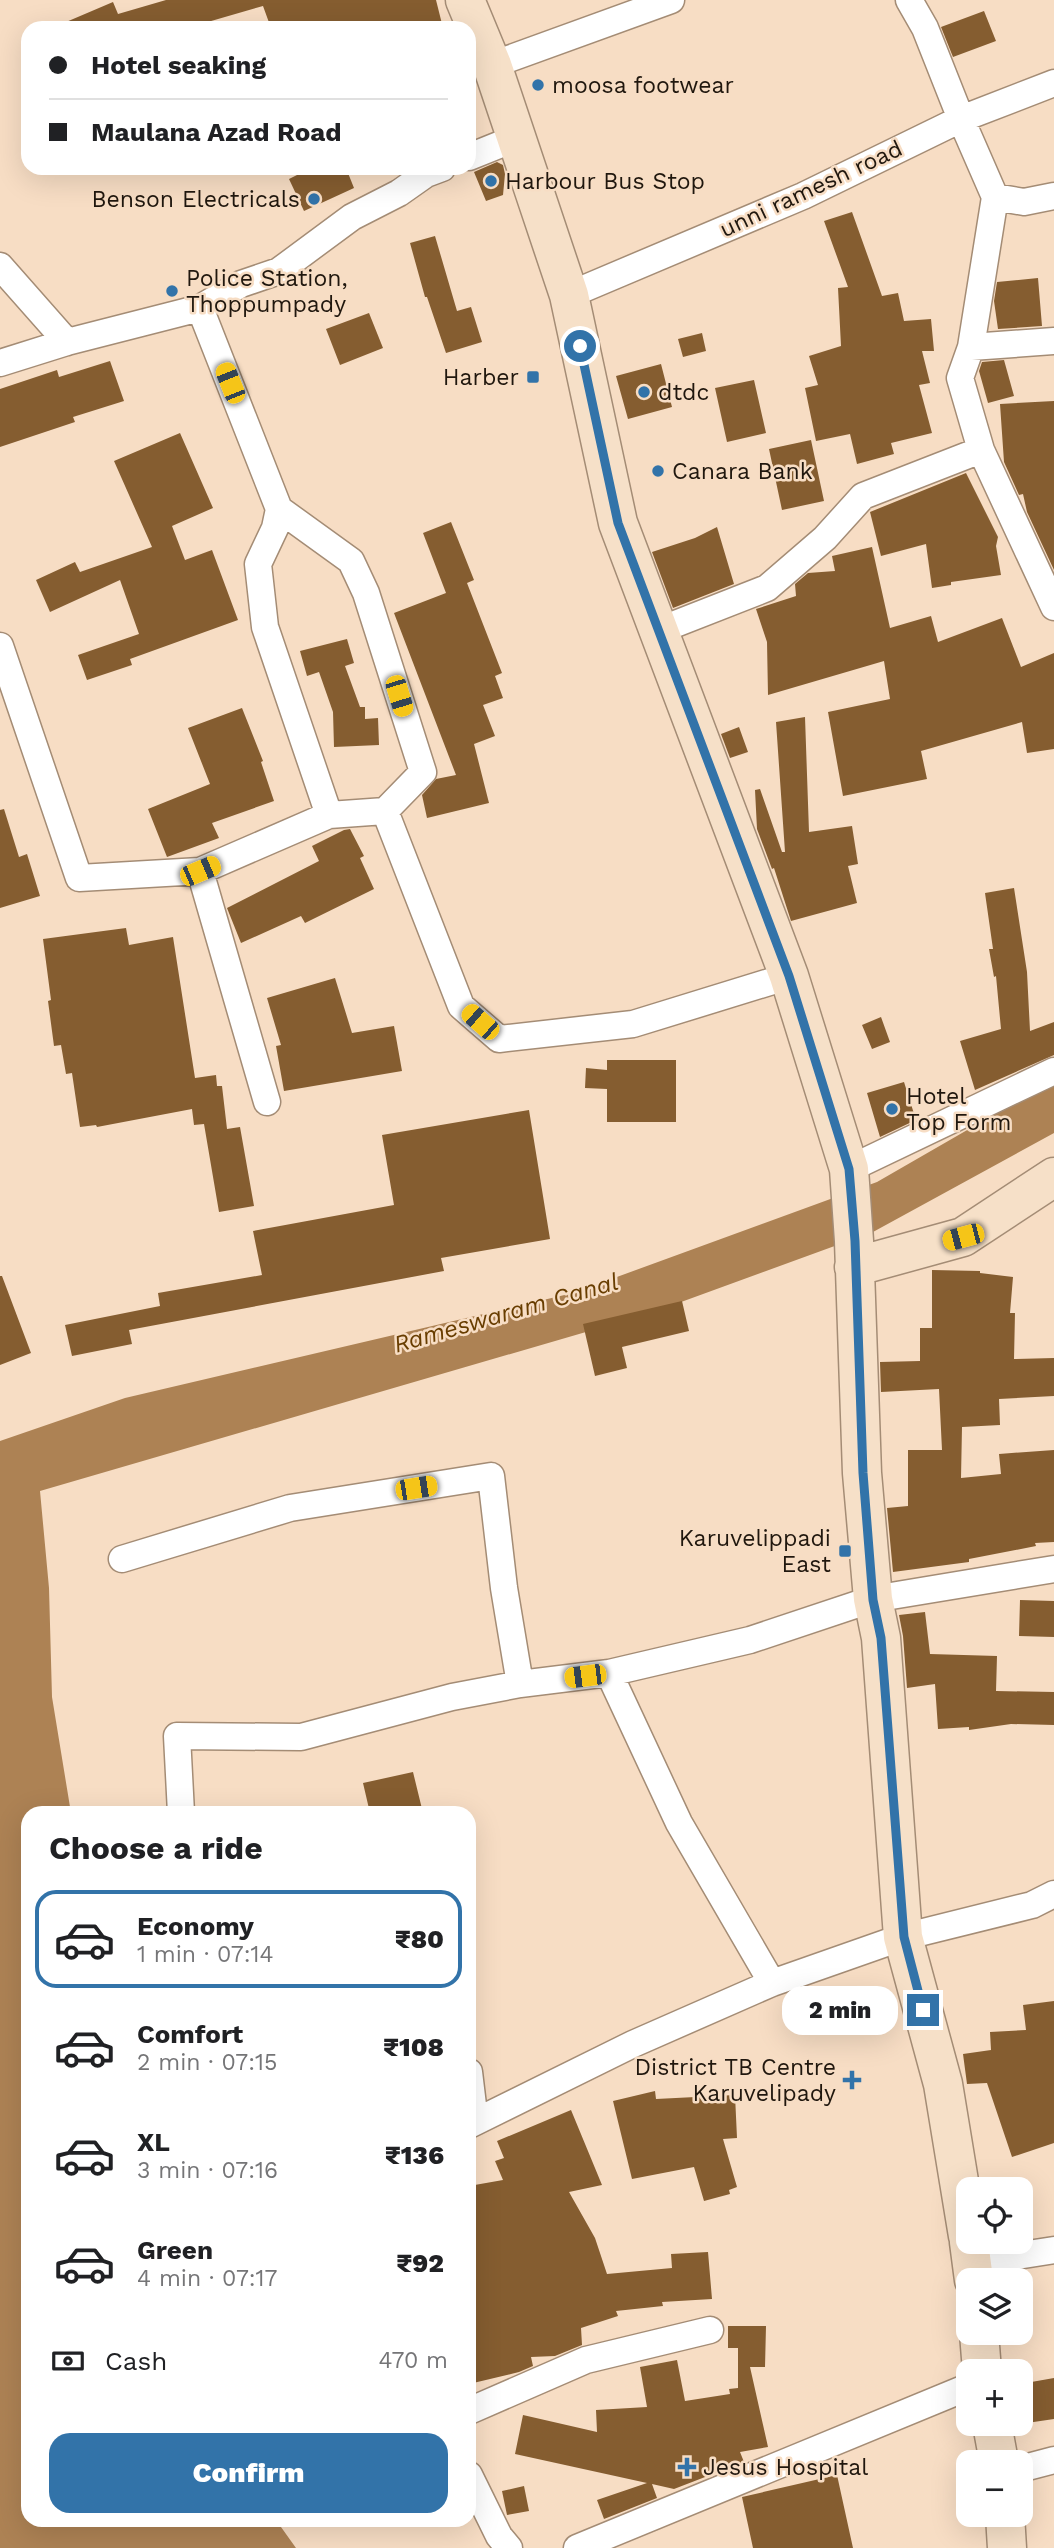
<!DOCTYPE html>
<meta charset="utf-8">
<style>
:root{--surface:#fff;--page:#f6f6f6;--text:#202124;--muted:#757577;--line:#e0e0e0;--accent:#3273a9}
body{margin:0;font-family:"Work Sans",sans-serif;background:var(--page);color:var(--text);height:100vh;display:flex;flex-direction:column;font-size:26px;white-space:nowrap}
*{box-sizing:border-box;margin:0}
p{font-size:23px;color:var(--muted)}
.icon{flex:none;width:38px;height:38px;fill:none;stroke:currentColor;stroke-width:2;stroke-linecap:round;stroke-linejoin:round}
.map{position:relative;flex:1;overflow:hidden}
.drawer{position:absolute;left:21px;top:1806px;width:455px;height:721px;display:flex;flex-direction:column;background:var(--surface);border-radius:21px;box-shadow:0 7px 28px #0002}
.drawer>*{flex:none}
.hud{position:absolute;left:21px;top:21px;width:455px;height:154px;border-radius:21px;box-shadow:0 7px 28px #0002;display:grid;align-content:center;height:154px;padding:0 28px;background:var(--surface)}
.buttons{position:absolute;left:956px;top:2177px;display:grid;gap:14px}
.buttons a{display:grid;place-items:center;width:77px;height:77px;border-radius:14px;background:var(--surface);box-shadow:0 7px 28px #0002;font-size:35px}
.end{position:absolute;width:32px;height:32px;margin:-16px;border:9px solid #3273a9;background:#fff;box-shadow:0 0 0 4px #fff}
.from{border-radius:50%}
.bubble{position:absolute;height:49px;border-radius:21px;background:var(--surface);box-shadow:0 7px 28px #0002;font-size:23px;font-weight:800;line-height:49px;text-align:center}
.car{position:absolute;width:21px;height:42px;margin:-21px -10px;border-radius:9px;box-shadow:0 0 5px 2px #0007;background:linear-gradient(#f5c518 24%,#345 0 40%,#f5c518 0 76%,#345 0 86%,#f5c518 0)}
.hud b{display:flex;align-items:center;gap:24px;height:66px;font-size:26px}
.hud b+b{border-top:2px solid var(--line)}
.hud i{width:18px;height:18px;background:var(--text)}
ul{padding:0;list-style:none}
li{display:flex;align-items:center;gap:21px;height:98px;margin:0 14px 10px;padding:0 14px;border:4px solid transparent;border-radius:21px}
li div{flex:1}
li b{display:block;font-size:26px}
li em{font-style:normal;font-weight:800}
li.current{border-color:var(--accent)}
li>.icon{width:63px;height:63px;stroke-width:1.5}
h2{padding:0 28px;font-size:32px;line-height:84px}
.pay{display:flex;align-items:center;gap:18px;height:77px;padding:0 28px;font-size:26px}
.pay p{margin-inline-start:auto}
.button{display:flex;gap:14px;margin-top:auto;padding:14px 28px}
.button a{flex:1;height:80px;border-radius:21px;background:var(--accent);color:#fff;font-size:28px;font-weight:800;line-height:80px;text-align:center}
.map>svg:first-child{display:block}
.water{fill:#ad8254}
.building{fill:#855d30}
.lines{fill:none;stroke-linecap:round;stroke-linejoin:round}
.street-casing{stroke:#a48c75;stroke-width:29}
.secondary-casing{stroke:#a48c75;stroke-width:41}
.street{stroke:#fff;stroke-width:26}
.secondary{stroke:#f6e0c8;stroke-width:38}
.route{stroke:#3273a9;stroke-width:9}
.poi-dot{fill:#3273a9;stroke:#f7ddc4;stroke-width:2.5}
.labels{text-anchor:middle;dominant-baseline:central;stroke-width:5;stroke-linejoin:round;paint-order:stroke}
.poi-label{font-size:23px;fill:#20170e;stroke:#f7ddc4;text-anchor:start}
.street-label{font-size:23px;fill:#20170e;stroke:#f7ddc4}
.water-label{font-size:24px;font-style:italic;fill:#683d00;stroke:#f7ddc4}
</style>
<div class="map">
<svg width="1054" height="2548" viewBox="0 0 1054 2548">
<rect width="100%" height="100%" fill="#f7ddc4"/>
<path class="water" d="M1054 1080V1133L873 1232 651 1313 40 1491 49 1588 52 1697 71 1813H28V2520H276L296 2548H0V1441L125 1398 573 1293 877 1182Z"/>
<path class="building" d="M166 0H436L443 28H271L263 6 187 28H52L113 2 118 14Z
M984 11 996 41 953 57 941 27Z
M497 162 503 165 505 174 503 195 486 201 474 172Z
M311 168H346L354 188 304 211 289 179Z
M852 212 882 296 898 293 904 321 931 319 934 351H922L930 383 919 385 932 433 891 443 894 454 857 464 850 434 816 441 805 388 818 385 809 356 841 346 838 288 848 287 824 221Z
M435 236 457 311 471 307 482 342 446 353 427 297H425L410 243Z
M1038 278 1042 326 998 329 994 301 997 282Z
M369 313 383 348 340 365 326 329Z
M702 333 706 351 683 357 678 339Z
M1004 360 1014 396 988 403 979 371 982 362Z
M110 361 124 401 73 417 75 422 0 447V389L57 370 59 377Z
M661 364 672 407 628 419 616 376Z
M754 380 766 433 727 442 715 388Z
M1054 401V570L1027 512 1023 494 1019 495 1004 462 1000 404Z
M180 433 213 508 172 526 185 560 212 550 238 620 130 659 132 665 87 680 78 655 139 634 120 580 50 612 36 580 75 562 80 572 152 547 114 461Z
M811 440 824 501 782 510 769 449Z
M966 473 998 537 996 546 1001 575 951 582V585L932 588 926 544 881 556 870 512Z
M451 522 474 580 467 583 502 673 495 676 503 698 483 705 495 736 474 744 489 803 427 818 422 795 436 779 456 775 394 613 446 593 423 533Z
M717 527 734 584 673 608 652 552 695 538Z
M872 547 890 628 931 616 938 642 1002 618 1021 667 1054 653V749L1027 753 1022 722 921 751 927 779 843 796 828 712 890 699 884 661 768 695 767 642 756 609 796 596 795 584 808 573 835 571 832 556Z
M347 639 354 663 345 666 360 707H365V719L378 718 379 745 334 747 333 712 319 672 307 676 300 651Z
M242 708 263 761 261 762 274 801 212 823 219 838 167 857 148 809 210 784 188 728Z
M805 717 809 832 852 826 858 864 848 866 857 903 791 921 774 868 772 869 757 829 755 790 760 789 782 852H785L776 722Z
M739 727 748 752 730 758 721 734Z
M4 809 19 857 27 854 40 896 0 908V810Z
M350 829 364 856 360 858 374 889 305 923 301 916 241 943 227 908 319 861 312 846 344 830Z
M1014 888 1027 972 1030 1031 1054 1022V1055L975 1090 960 1041 1001 1029 996 976 994 977 989 949H993L985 893Z
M126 928 129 945 173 937 195 1078 216 1075 217 1086H222L227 1129 240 1127 254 1206 219 1212 204 1124 194 1125 192 1109 97 1127 96 1125 80 1127 72 1073 66 1074 61 1045 54 1046 48 1001 51 1000 43 939Z
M335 978 352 1033 394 1026 402 1071 284 1091 276 1046 281 1045 267 998Z
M881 1017 890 1042 872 1049 862 1025Z
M607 1060H676V1122H607V1089L585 1088 586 1068 607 1070Z
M904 1082 916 1120 880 1137 867 1093Z
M529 1110 550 1239 441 1258 444 1271 129 1330 132 1344 72 1356 65 1325 160 1306 158 1293 262 1275 253 1231 394 1205 382 1135Z
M932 1270 980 1271V1273L1013 1277 1010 1313H1015L1014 1359 1054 1358V1396L999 1399 1000 1425 962 1427 961 1478 1001 1474 999 1454 1054 1450V1542L1035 1543 1036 1546 969 1559V1562L893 1572 887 1508 908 1506V1450H942L939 1389 881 1392 880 1362 920 1361V1328H932Z
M0 1276H2L31 1353 0 1365Z
M682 1301 689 1331 622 1347 627 1368 595 1376 583 1324Z
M1020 1600 1054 1601V1637L1019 1636Z
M925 1612 930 1654 997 1656 996 1691 1054 1692V1725L1011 1724 969 1730V1727L938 1729 935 1684 907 1688 903 1636 899 1615Z
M413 1772 423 1813H370L363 1783Z
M1054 2001V2143L1012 2157 987 2083 967 2084 963 2054 991 2050 990 2032 1026 2030 1023 2005Z
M655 2091 656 2099 735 2095 737 2138 723 2139 737 2187 729 2190 730 2194 704 2201 694 2167 632 2179 613 2101Z
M571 2110 602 2185 569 2192 595 2238 607 2274 672 2268 671 2254 708 2252 712 2299 662 2302 663 2306 616 2311 618 2316 581 2328 582 2345 555 2356 531 2357 533 2366 519 2372 469 2384V2186L503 2180 495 2161 504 2158 497 2141Z
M728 2326H766L765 2367H750L768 2447 740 2452 744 2462 674 2489 652 2484 657 2498 604 2519 597 2500 647 2483 515 2454 523 2415 597 2432 596 2410 647 2407 640 2367 677 2360 685 2401 730 2394 729 2389 738 2388V2348H728Z
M1054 2378V2419L1020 2424V2384Z
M837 2475 853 2548H753L742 2497Z
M524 2486 529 2511 507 2515 502 2491Z"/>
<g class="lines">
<g class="street-casing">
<path id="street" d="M909 0 925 28 961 119 995 197 971 347 960 378 981 450 1054 607
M492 65 671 0
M469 157 516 138
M995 197 1024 202 1054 196
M0 266 67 342
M569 295 803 196 961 119 1054 83
M200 308 279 509 275 528 258 564 265 627 329 815
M971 347 1054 341
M0 363 67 342 200 308 241 284 279 271 352 217 399 193 426 174 442 168
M279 509 351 561 366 593 423 772 385 811
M660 630 767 588 825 538 863 496 981 450
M0 646 79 878 200 871 329 815 385 811 461 1006 499 1039 633 1024 789 976
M200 871 267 1102
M849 1169 1054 1071
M122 1559 290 1508 491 1476 504 1588 520 1684
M609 1673 679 1823 772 1983
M181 1813 177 1736 301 1737 452 1697 520 1684 609 1673 750 1640 873 1599 1054 1569
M469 2072 475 2122
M469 2125 633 2044 772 1983 903 1937 1032 1905 1054 1894
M972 2263 1054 2250
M469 2411 586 2360 710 2330
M1020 2469 1054 2460
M469 2475 499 2536 509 2548
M577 2548 968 2387"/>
</g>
<g class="secondary-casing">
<path id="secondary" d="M465 0 492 65 569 295 618 523 789 976 849 1169 854 1241 862 1473 873 1599 881 1638 903 1937 943 2084 968 2236
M854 1267 963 1237 1054 1177
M969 2242 974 2280
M979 2333 982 2371
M992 2424 999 2462
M1005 2515 1007 2548"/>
</g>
<use href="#street" class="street"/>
<use href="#secondary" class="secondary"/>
</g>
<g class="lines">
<path class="route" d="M580 346 618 523 789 976 849 1169 855 1241 863 1473 873 1600 881 1638 904 1937 923 2010"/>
</g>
<g class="poi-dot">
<circle cx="538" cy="85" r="7"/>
<circle cx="491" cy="181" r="7"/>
<circle cx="314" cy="199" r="7"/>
<circle cx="172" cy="291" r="7"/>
<rect x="526" y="370" width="14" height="14" rx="3.5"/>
<circle cx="644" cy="392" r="7"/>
<circle cx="658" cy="471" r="7"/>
<circle cx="892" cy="1109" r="7"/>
<rect x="838" y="1544" width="14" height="14" rx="3.5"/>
<path d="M848.5 2069.5h7v7h7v7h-7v7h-7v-7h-7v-7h7z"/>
<path d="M683.5 2456.5h7v7h7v7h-7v7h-7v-7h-7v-7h7z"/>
</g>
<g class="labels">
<g class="poi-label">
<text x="552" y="85">moosa footwear</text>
<text x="505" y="181">Harbour Bus Stop</text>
<text x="300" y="199" text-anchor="end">Benson Electricals</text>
<text x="186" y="278">Police Station,<tspan x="186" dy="26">Thoppumpady</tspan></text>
<text x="519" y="377" text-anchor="end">Harber</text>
<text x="658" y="392">dtdc</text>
<text x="672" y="471">Canara Bank</text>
<text x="906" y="1096">Hotel<tspan x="906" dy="26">Top Form</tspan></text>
<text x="831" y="1538" text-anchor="end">Karuvelippadi<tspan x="831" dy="26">East</tspan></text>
<text x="836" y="2067" text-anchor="end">District TB Centre<tspan x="836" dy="26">Karuvelipady</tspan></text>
<text x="703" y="2467">Jesus Hospital</text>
</g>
<g class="street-label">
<text transform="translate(811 189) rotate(-25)">unni ramesh road</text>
</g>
<g class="water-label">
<text transform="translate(506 1313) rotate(-16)">Rameswaram Canal</text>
</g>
</g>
</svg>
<div class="buttons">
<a><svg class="icon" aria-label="locate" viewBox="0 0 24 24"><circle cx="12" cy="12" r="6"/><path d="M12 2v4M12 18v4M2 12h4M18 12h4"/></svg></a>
<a><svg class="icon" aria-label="layers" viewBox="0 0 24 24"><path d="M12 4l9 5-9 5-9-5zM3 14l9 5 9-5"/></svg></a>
<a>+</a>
<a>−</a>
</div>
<i class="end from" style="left:580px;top:346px"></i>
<i class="end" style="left:923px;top:2010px"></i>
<div class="bubble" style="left:782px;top:1986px;width:116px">2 min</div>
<i class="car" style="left:230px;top:383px;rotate:338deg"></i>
<i class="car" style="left:399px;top:696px;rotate:163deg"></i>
<i class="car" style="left:200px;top:871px;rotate:67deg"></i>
<i class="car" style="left:480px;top:1022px;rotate:311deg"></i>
<i class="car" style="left:963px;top:1237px;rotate:255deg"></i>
<i class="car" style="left:416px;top:1488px;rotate:81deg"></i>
<i class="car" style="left:585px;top:1676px;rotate:263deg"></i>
<div class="hud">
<b><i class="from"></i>Hotel seaking</b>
<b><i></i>Maulana Azad Road</b>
</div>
<section class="drawer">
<h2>Choose a ride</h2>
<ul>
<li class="current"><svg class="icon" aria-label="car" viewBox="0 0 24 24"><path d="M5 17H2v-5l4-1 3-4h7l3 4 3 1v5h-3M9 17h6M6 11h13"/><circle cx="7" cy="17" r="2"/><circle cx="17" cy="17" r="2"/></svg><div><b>Economy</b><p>1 min · 07:14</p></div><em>₹80</em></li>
<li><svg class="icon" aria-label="car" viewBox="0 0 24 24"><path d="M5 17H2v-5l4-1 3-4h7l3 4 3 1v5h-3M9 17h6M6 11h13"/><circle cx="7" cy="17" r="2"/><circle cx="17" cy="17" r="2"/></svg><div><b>Comfort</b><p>2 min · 07:15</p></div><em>₹108</em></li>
<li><svg class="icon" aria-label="car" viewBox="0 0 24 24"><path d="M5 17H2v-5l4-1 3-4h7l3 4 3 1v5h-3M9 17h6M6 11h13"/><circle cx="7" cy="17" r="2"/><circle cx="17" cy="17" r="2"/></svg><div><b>XL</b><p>3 min · 07:16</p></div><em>₹136</em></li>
<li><svg class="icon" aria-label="car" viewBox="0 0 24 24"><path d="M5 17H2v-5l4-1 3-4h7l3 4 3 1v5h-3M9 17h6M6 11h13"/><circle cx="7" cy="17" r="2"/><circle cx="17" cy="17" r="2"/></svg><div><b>Green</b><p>4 min · 07:17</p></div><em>₹92</em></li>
</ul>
<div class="pay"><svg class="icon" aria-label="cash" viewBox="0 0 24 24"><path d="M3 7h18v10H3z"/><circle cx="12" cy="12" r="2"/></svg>Cash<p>470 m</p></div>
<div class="button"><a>Confirm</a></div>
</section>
</div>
